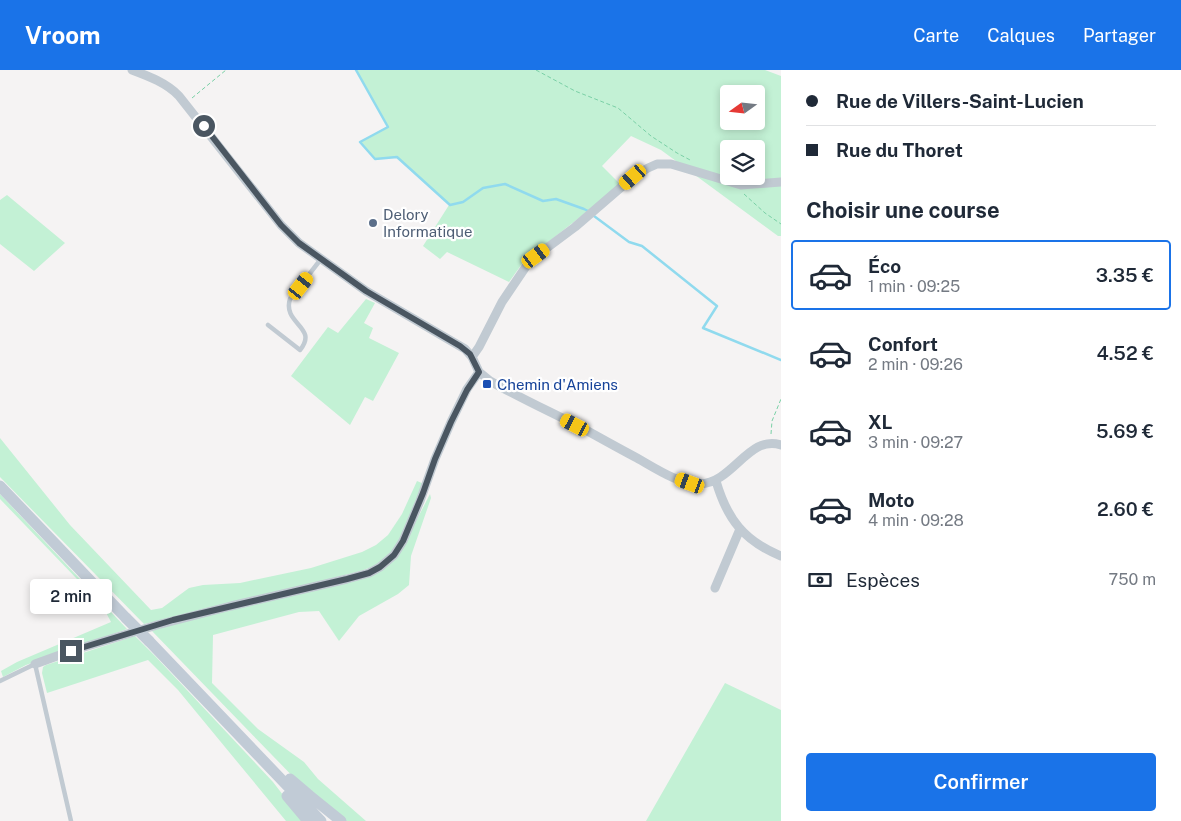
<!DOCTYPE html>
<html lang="fr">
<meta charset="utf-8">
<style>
:root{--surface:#fff;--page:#f6f6f7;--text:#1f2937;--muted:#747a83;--line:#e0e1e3;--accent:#1a73e8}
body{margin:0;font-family:"Public Sans",sans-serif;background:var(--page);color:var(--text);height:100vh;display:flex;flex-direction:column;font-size:19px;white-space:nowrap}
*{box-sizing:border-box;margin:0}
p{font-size:16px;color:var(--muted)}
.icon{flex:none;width:28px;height:28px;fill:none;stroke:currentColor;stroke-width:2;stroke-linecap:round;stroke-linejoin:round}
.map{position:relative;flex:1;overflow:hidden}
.details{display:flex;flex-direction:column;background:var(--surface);width:400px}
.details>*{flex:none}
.hud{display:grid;align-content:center;height:110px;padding:0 25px;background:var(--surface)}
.needle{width:32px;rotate:255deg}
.tools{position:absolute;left:720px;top:15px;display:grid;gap:10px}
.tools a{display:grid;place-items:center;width:45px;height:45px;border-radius:5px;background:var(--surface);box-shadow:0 2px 8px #0003;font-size:25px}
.end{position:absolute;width:22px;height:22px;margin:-11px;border:6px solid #4a5661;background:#fff;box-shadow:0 0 0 2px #fff}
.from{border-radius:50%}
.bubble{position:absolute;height:35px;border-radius:5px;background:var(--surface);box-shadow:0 2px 8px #0003;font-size:16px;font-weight:600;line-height:35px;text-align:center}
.car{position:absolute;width:15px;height:30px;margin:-15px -8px;border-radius:6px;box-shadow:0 0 4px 1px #0007;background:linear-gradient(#f5c518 24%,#345 0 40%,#f5c518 0 76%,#345 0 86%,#f5c518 0)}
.hud b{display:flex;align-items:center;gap:18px;height:48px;font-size:19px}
.hud b+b{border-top:1px solid var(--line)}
.hud i{width:12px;height:12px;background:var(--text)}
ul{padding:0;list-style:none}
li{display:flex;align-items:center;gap:15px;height:70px;margin:0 10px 8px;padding:0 15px;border:2px solid transparent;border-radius:5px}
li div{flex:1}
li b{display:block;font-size:19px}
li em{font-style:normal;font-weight:600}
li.active{border-color:var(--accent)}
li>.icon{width:45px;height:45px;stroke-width:1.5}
h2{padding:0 25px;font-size:22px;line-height:60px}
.pay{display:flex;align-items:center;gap:12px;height:55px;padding:0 25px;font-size:19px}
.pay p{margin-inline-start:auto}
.cta{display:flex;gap:10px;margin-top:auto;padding:10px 25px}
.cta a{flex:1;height:58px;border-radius:5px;background:var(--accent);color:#fff;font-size:20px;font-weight:600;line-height:58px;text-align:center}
header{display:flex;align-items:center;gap:30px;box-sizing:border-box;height:70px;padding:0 25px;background:var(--accent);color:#fff}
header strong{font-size:24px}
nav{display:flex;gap:28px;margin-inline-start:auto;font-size:18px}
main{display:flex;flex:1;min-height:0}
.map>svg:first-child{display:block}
.green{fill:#c3f1d5;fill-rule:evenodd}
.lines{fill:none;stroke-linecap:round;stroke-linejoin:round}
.stream{stroke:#90daee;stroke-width:2.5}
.path{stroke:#7ad0a6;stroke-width:1;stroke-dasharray:4 2.5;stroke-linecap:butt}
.lane{stroke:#c1cad2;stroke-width:4.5}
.street{stroke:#c1cad2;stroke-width:9}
.secondary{stroke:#c1cbd6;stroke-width:11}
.secondary-bridge{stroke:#c1cbd6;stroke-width:11}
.route{stroke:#4a5661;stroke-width:6}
.service-dot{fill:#5c6f8a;stroke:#fff;stroke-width:2}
.transit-dot{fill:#1a4fb4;stroke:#fff;stroke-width:2}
.labels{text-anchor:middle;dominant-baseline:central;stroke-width:4.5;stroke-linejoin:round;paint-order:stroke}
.service-label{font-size:15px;fill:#4e5e75;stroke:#fff;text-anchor:start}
.transit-label{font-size:15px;fill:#164399;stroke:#fff;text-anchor:start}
</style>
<header>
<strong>Vroom</strong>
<nav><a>Carte</a><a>Calques</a><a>Partager</a></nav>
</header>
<main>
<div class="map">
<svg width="781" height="751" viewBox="0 0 781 751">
<rect width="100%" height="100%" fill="#f5f3f3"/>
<path class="green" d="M356 0H765L781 6V166H778L661 80 631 66 602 96 621 115 524 191 509 212 447 182 440 189 423 176 449 135 397 87 375 89 360 72 388 56ZM729 24H756V51H729ZM729 79H756V106H729Z
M7 125 65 173 34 201 0 174V130Z
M366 229 375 233 364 253 373 258 369 268 399 283 373 331 365 327 350 355 291 306 328 257 338 263Z
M0 368 70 455 151 540 162 538 189 518 203 515 240 513 311 498 362 482 376 475 388 465 402 444 417 411 424 414C414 436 403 471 386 488 375 499 351 503 337 507 273 525 208 539 144 554L0 407Z
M0 424 127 559 26 595 3 607 1 601 17 592 111 552 102 535 0 429Z
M430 424 431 428 411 486 409 515 398 524 359 546 339 571 319 541 299 542 213 565 212 613 258 659 304 692 318 709 366 751H345L303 717 152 561 182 551 322 518 398 486Z
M135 566 156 587 273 712 303 751H286L178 620 148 590 47 623 42 603 43 597 46 595Z
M725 613 781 640V751H646Z"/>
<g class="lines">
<path class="stream" d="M356 0 388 57 360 72 375 89 397 87 450 135 463 132 483 118 505 114 543 131 556 129 584 139 588 141
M594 146 629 172 642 176 717 236 703 258 781 290"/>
<path class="path" d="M536 0 575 21 618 38 651 66 677 83 692 91
M192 28 226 0
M744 124 765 143 781 154
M771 364 772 351 781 329"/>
<path class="lane" d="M268 255 300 280C319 257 282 254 290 229L321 189
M0 611 35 594 71 751"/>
<path class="street" d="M132 0C148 6 167 13 179 26L281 155 299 173 366 221 465 279 472 287 479 302 490 311C520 328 553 343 584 359 602 369 620 379 637 388 655 398 680 415 700 414 733 413 749 364 781 375
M472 287 479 277 502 232 527 195 536 186 575 157 633 107 648 98 657 94H671L741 115 781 112
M716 411C727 449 744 471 781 486
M715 518 740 459
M35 594 71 581 157 555 231 536 347 509 369 503 380 497 394 485 403 471 420 431 435 389 451 352 467 319 479 302"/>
<path class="secondary" d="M0 416 126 548
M149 571 321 751
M290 709 310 726 341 751
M287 726 308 751"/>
<path class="secondary-bridge" d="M126 548 149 571"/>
</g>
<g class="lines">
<path class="route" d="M71 581 173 550 232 536 347 509 369 503 380 497 394 485 403 471 423 423 435 389 451 352 467 320 479 302 470 284 460 276 366 221 299 173 281 155 204 56"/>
</g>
<circle class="service-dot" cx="373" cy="153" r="5"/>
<rect class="transit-dot" x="482" y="309" width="10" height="10" rx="2.5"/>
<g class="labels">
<g class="service-label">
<text x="383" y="144">Delory<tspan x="383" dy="17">Informatique</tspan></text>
</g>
<g class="transit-label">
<text x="497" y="314">Chemin d'Amiens</text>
</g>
</g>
</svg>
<div class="tools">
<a><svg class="needle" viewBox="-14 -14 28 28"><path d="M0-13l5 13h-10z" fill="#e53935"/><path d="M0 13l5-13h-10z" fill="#747a83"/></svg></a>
<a><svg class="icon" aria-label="layers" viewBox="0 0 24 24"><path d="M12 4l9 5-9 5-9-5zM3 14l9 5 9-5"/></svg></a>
</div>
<i class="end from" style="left:204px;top:56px"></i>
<i class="end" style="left:71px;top:581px"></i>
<div class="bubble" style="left:30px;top:509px;width:82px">2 min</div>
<i class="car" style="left:633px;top:107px;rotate:229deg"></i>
<i class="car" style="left:536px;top:186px;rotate:54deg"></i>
<i class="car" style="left:301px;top:216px;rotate:38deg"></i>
<i class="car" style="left:575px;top:355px;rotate:297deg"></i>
<i class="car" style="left:690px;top:413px;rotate:290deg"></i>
</div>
<section class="details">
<div class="hud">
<b><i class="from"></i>Rue de Villers-Saint-Lucien</b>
<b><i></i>Rue du Thoret</b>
</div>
<h2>Choisir une course</h2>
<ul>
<li class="active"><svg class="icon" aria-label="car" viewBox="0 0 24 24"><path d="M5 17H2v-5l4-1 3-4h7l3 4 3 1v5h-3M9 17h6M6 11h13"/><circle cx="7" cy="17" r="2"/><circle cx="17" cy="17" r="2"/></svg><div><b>Éco</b><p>1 min · 09:25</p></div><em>3.35 €</em></li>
<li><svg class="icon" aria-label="car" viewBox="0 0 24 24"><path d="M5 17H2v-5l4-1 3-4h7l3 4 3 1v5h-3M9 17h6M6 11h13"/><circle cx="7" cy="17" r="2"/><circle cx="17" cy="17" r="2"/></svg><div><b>Confort</b><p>2 min · 09:26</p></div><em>4.52 €</em></li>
<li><svg class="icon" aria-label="car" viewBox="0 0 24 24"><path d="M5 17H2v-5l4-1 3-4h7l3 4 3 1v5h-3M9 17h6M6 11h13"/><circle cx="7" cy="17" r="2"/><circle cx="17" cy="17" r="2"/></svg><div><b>XL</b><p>3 min · 09:27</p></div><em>5.69 €</em></li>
<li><svg class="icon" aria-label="car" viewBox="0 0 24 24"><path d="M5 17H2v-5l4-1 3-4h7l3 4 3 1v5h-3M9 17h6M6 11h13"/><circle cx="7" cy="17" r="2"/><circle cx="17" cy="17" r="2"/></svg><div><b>Moto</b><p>4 min · 09:28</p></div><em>2.60 €</em></li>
</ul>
<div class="pay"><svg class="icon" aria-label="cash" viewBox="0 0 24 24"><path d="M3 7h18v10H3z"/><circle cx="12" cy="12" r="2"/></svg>Espèces<p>750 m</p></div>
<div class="cta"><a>Confirmer</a></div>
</section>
</main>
